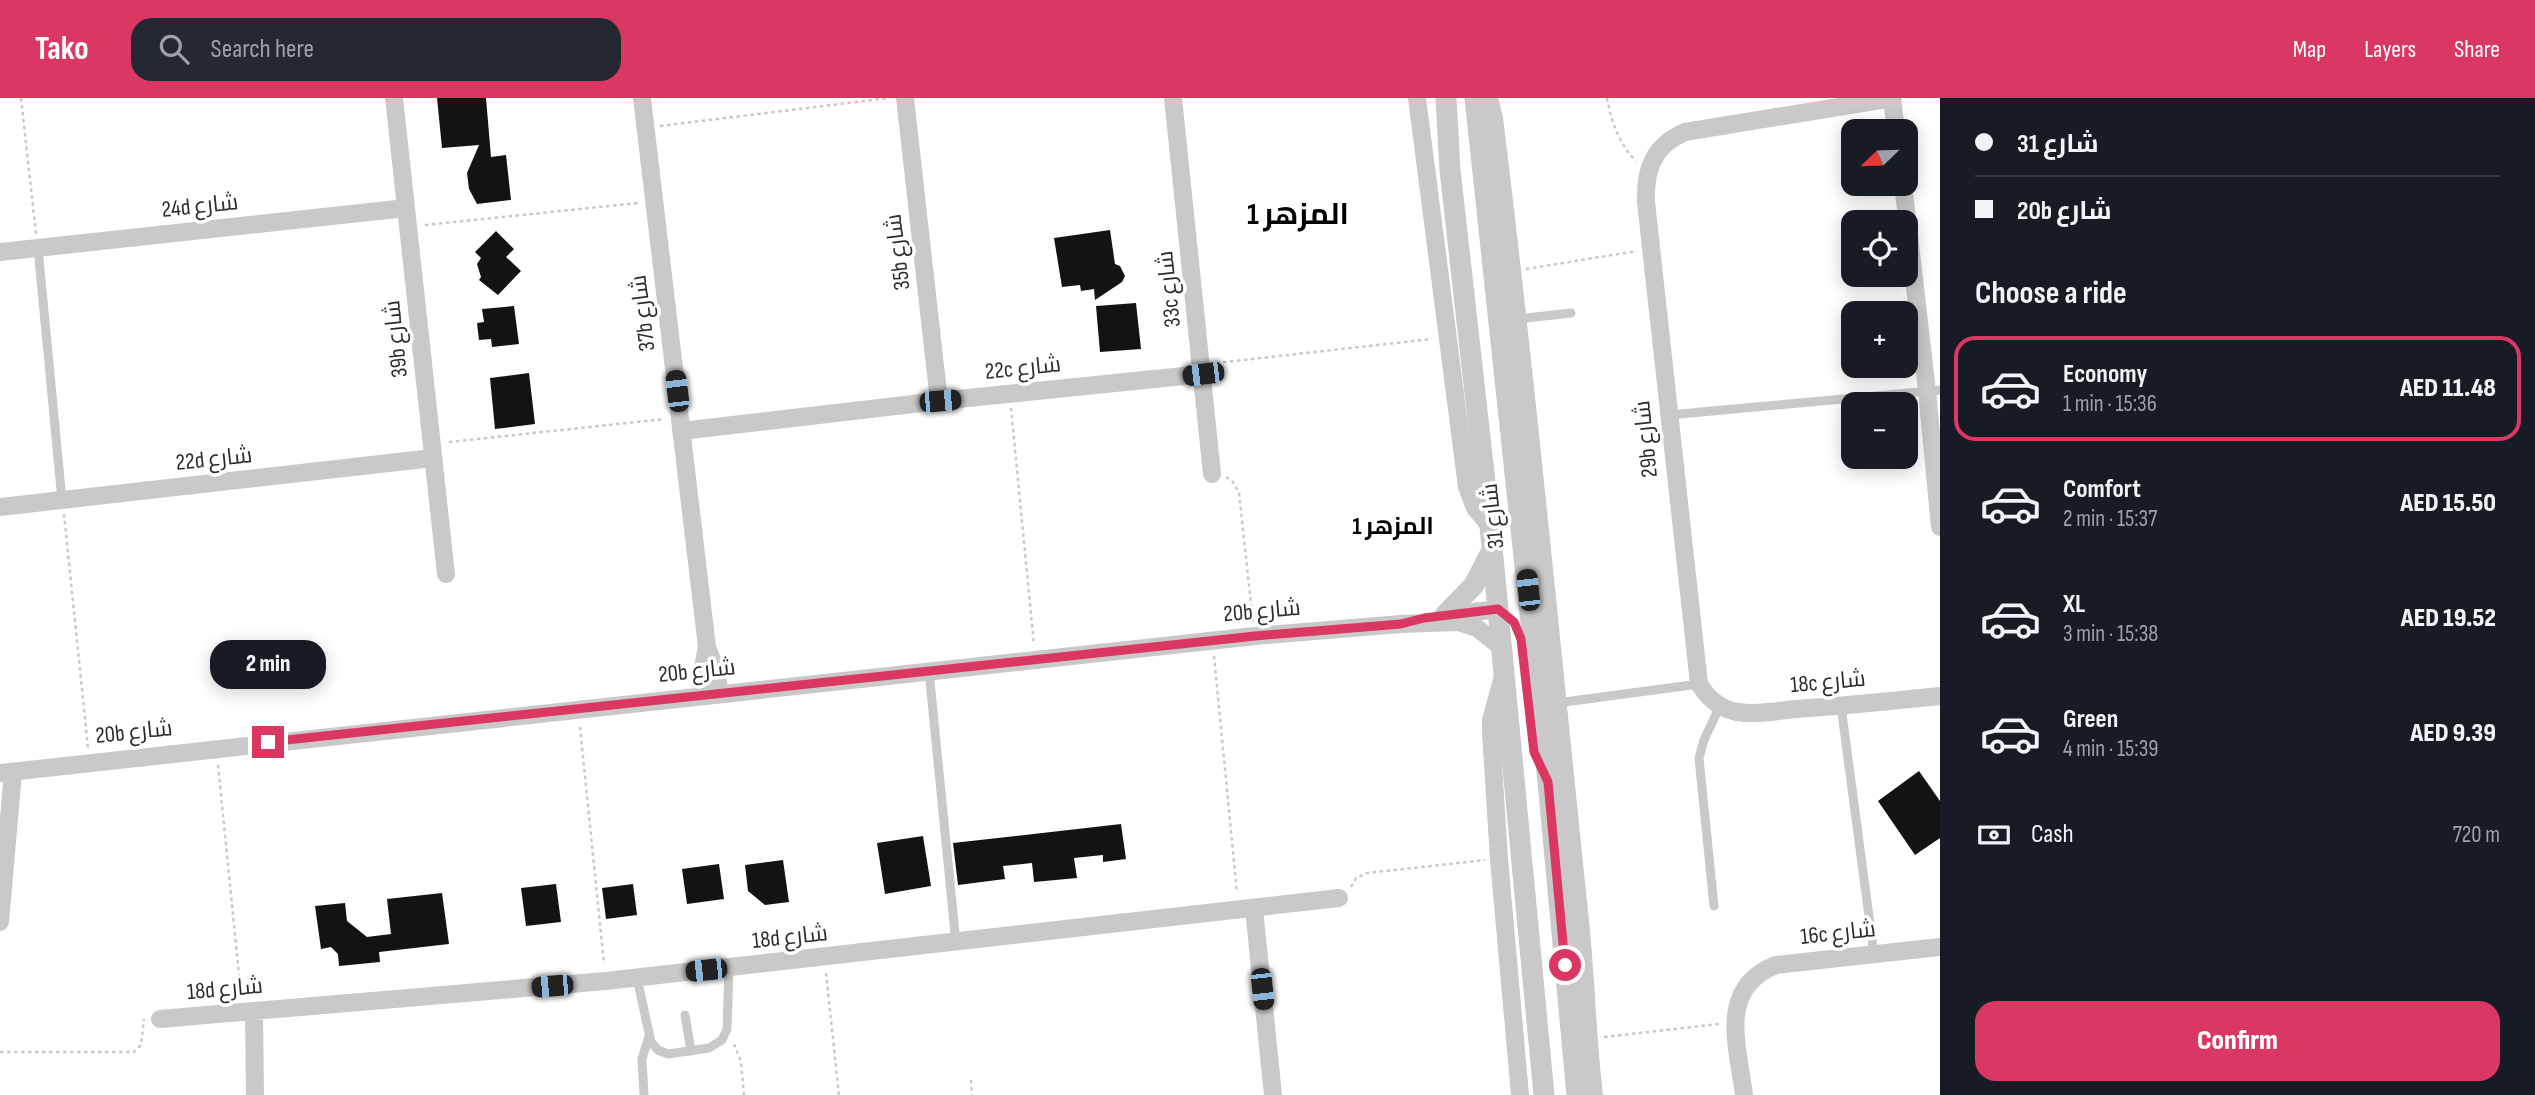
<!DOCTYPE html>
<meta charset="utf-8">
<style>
:root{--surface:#171b24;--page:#242831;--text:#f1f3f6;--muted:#9ea1a6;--line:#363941;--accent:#da3863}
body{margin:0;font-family:"Sofia Sans Condensed",Cairo,sans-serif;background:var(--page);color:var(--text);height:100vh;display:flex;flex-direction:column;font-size:26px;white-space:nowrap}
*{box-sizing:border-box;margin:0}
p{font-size:23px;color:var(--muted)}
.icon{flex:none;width:38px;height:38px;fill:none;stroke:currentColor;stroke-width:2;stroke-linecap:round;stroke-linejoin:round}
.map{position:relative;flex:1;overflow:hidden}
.sheet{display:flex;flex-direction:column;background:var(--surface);width:595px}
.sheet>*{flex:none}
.hud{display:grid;align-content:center;height:154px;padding:0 35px;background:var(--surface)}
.needle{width:46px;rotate:247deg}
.tools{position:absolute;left:1841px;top:21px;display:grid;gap:14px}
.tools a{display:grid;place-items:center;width:77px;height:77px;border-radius:14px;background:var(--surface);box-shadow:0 4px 18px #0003;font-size:35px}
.end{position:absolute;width:32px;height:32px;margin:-16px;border:9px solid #da3863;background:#fff;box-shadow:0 0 0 4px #fff}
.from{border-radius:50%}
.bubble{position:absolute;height:49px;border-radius:21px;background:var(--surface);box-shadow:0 4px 18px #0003;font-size:23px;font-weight:800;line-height:49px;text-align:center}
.car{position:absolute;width:21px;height:42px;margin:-21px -10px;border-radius:9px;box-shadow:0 0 5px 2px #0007;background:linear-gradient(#222 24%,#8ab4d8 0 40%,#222 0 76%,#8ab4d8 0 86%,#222 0)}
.hud b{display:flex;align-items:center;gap:24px;height:66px;font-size:26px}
.hud b+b{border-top:2px solid var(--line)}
.hud i{width:18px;height:18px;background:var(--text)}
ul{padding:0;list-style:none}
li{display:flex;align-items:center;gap:21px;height:105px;margin:0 14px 10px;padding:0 21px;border:4px solid transparent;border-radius:21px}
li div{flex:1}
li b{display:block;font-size:26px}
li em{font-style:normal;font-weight:800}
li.current{border-color:var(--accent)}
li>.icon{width:63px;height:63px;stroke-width:1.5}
h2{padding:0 35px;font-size:32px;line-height:84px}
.pay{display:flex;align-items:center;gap:18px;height:77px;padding:0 35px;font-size:26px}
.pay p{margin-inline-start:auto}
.button{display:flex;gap:14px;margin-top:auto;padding:14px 35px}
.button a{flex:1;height:80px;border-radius:21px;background:var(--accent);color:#fff;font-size:28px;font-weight:800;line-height:80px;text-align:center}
header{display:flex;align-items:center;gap:42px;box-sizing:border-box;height:98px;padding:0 35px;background:var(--accent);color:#fff}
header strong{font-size:33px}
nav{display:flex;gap:38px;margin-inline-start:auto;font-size:24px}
.search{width:490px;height:63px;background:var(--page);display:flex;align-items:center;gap:18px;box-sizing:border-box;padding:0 24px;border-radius:21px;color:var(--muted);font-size:26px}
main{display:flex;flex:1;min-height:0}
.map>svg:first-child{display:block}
.building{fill:#131313}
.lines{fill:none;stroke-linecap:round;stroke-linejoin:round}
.path{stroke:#c9c9c9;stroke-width:2.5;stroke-dasharray:3.5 3.5;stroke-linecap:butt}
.service{stroke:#c9c9c9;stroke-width:9}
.minor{stroke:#c9c9c9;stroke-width:18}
.tertiary{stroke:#c9c9c9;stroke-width:21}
.route{stroke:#da3863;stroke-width:9}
.labels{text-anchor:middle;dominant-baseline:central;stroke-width:7;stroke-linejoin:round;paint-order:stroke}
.street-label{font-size:23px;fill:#2c2c2c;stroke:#fff}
.neighbourhood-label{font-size:24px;font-weight:bold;fill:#000;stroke:#fff}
.district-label{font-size:30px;font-weight:bold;fill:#000;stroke:#fff}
</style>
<header>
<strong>Tako</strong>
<div class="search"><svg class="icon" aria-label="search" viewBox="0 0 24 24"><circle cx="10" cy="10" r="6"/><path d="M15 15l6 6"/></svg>Search here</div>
<nav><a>Map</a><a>Layers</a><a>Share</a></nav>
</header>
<main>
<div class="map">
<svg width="1940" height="997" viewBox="0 0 1940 997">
<rect width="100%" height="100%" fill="#fff"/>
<path class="building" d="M437 0H486L491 59 506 57 511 102 477 106 469 91 467 75 479 47 442 50Z
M1110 132 1115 166 1120 168 1125 178 1122 184 1095 202 1094 191 1081 193 1080 187 1062 189 1054 140Z
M496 133 514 151 506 159 521 173 498 197 479 182 481 179 477 166 481 160 475 154Z
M1136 205 1141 251 1100 254 1096 208Z
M514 208 519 246 492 249 491 241 479 242 477 225 484 224 482 211Z
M529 275 535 326 495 331 490 280Z
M1919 673 1940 703V740L1915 757 1878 703Z
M1121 726 1126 761 1103 764V757L1074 760 1077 780 1034 784 1032 765 1003 768 1005 781 958 787 953 745Z
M923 738 931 788 885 796 877 745Z
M783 762 789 804 765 807 748 793 745 767Z
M719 766 724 801 687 806 682 771Z
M556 786 561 824 526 828 521 790Z
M633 786 637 817 606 821 602 790Z
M442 795 449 846 379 854 380 864 339 868 338 856 331 849 321 851 315 808 345 805 347 823 367 839 391 836 387 801Z"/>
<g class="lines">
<path class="path" d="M21 0 36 136
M1607 0C1611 23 1619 46 1636 63
M660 28 889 0
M425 127 638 105
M1526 171 1637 153
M1216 265 1432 241
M1011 310 1034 547
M449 344 665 321
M1226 379 1233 384 1239 395 1253 524
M64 416 88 650
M1214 558 1237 795
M580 629 604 866
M218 667 241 897
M1351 789 1356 780 1367 775 1485 762
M826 875 839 997
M1604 939 1719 926
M734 946 741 964 744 997
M0 954H134L141 947 144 921
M971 982 972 997"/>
<path class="service" d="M38 150 62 402
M1518 221 1571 215
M1669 317 1940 292
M929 573 956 845
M1557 605 1699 586
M1841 608 1874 856
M1714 808 1699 660 1704 642 1720 608
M637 880 651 944 658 952 668 956 709 950 722 942 727 931 729 870
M685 917 691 953
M644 997 642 961 649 938"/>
<path class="minor" d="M394 0 446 476
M642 0 707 549 716 573 720 595
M905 0 939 303
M1173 0 1212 376
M1417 0 1467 389 1475 410 1490 428
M1489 0 1494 20C1527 287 1552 555 1580 823 1586 881 1587 939 1594 997
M1892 0 1896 33
M1893 0 1685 34C1653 48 1645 71 1646 104L1699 586C1708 600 1719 611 1737 614 1756 617 1777 613 1796 611 1844 608 1892 603 1940 598
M1903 86 1927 293 1940 429
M0 154 406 110
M681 333 939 303 1203 276
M0 409 433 360
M1449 517 1498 511
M1502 582 1491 622V634L1499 761 1520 997
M704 597 702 574 707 549
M0 675 1255 538 1401 526 1458 524 1477 530 1501 549
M1254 811 1273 997
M0 824 13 674
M254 913 255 997
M160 921 606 883 1339 800
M1744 997C1738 948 1717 890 1776 867L1940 849"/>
<path class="tertiary" d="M1446 0 1450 72 1490 428 1544 997
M1475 0 1548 684 1577 997
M1445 517 1474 487 1491 454"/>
</g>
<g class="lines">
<path class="route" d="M268 644 1255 538 1401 526 1424 520 1498 511 1514 524 1521 541 1534 654 1548 684 1565 867"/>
</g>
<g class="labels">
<g class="street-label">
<text transform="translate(200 108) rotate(-6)">24d شارع</text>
<text transform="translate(898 154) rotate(-97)">35b شارع</text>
<text transform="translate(1169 191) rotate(-96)">33c شارع</text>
<text transform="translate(643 215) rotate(-97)">37b شارع</text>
<text transform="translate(396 241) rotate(-96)">39b شارع</text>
<text transform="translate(1023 270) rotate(-6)">22c شارع</text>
<text transform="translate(1646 341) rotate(-96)">29b شارع</text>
<text transform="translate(214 361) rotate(-6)">22d شارع</text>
<text transform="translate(1493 418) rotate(-96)">شارع 31</text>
<text transform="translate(1262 513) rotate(-5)">20b شارع</text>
<text transform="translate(697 573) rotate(-6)">20b شارع</text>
<text transform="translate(1828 584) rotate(-5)">18c شارع</text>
<text transform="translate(134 634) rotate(-6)">20b شارع</text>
<text transform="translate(1838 835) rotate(-6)">16c شارع</text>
<text transform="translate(790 839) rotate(-6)">18d شارع</text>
<text transform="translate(225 891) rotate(-5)">18d شارع</text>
</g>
<g class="neighbourhood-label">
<text x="1393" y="428">المزهر 1</text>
</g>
<g class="district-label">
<text x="1298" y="117">المزهر 1</text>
</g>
</g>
</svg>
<div class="tools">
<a><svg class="needle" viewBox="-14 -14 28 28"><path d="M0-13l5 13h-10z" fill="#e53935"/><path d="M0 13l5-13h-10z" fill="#9ea1a6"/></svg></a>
<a><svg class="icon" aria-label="locate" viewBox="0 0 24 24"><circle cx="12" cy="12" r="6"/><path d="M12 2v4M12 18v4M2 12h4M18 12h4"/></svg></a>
<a>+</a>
<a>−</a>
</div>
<i class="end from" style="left:1565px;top:867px"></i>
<i class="end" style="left:268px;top:644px"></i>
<div class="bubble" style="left:210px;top:542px;width:116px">2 min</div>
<i class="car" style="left:1203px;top:276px;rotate:263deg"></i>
<i class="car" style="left:677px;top:293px;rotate:353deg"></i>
<i class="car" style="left:940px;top:303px;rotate:85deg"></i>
<i class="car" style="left:1528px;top:492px;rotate:354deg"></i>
<i class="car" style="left:706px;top:872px;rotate:264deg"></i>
<i class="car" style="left:552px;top:888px;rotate:265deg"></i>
<i class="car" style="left:1262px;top:891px;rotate:174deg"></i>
</div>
<section class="sheet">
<div class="hud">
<b><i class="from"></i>شارع 31</b>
<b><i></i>20b شارع</b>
</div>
<h2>Choose a ride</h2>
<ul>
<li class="current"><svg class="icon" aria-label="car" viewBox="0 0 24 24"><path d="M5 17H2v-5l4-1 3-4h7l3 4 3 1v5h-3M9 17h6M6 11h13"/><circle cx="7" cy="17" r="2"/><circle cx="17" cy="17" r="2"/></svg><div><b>Economy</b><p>1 min · 15:36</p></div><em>AED 11.48</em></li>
<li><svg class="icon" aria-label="car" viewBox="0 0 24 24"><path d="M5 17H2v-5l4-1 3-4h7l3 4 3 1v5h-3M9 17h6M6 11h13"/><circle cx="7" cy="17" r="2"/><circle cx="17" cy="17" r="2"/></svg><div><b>Comfort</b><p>2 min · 15:37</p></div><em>AED 15.50</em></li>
<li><svg class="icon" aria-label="car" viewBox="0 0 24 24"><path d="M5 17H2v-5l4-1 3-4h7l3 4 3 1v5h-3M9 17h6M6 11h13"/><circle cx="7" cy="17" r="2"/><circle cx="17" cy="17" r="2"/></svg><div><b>XL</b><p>3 min · 15:38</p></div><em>AED 19.52</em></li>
<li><svg class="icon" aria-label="car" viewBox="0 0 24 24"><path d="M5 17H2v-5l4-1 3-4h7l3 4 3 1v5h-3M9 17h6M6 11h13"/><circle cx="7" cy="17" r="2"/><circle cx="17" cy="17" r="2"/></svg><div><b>Green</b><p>4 min · 15:39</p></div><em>AED 9.39</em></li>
</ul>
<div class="pay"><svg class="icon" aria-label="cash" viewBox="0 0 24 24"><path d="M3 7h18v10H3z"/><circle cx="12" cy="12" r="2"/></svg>Cash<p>720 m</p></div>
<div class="button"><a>Confirm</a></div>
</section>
</main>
